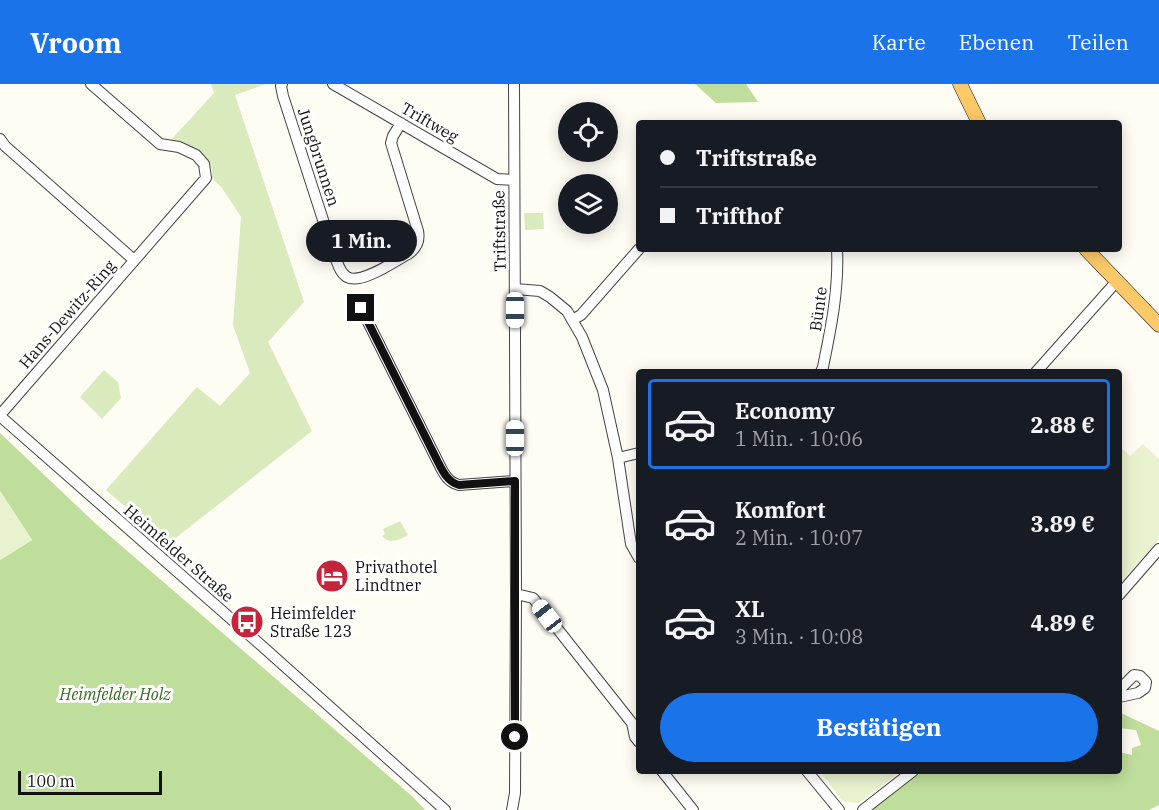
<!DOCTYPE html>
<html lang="de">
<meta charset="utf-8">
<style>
:root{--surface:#171b24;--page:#20242c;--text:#f1f3f6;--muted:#9ea1a6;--line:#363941;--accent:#1a73e8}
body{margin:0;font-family:"IBM Plex Serif",serif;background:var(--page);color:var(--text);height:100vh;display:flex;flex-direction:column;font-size:22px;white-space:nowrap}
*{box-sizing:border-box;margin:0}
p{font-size:20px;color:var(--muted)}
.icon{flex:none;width:33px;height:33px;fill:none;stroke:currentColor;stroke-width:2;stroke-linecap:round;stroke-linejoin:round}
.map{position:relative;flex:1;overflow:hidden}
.sheet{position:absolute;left:636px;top:285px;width:486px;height:405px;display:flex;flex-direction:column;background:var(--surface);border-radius:6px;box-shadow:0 3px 15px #0003}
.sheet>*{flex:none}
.top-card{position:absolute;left:636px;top:36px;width:486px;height:132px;border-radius:6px;box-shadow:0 3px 15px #0003;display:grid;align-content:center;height:132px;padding:0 24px;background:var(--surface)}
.controls{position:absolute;left:558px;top:18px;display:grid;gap:12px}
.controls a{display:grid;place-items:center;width:60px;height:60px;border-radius:50%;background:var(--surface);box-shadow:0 3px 15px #0003;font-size:30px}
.scale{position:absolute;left:18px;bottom:15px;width:144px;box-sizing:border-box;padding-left:6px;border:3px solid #111;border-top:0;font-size:16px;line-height:21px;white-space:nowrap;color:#111;-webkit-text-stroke:4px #fff;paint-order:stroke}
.end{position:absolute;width:27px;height:27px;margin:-14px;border:8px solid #111;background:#fff;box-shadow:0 0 0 3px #fff}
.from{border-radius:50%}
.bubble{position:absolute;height:42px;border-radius:21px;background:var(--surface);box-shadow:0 3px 15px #0003;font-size:20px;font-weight:700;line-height:42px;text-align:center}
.car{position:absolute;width:18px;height:36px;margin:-18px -9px;border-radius:8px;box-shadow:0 0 4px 2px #0007;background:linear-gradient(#fff 24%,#345 0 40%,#fff 0 76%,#345 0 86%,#fff 0)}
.top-card b{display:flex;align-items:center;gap:21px;height:57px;font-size:22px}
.top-card b+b{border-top:2px solid var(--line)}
.top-card i{width:15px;height:15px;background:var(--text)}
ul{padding:10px 0 0;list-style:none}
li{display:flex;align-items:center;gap:18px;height:90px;margin:0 12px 9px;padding:0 12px;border:3px solid transparent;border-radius:6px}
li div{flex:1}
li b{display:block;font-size:22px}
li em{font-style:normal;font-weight:700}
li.active{border-color:var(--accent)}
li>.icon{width:54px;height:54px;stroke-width:1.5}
.cta{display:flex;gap:12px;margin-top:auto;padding:12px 24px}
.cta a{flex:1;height:69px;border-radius:36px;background:var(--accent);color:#fff;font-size:24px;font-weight:700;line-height:69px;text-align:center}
header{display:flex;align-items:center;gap:36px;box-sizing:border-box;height:84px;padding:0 30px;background:var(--accent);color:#fff}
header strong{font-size:28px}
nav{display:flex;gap:33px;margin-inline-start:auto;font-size:21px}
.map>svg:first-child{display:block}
.green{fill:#d9ebbc}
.forest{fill:#bfdd9b}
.pitch{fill:#e9f2ce}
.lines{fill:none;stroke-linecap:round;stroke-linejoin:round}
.minor-casing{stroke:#444;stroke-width:12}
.major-casing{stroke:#222;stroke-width:15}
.minor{stroke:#fff;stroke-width:10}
.major{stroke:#fbc968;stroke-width:14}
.route{stroke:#111;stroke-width:8}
.labels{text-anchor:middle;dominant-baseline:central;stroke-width:6;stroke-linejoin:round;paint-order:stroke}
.street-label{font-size:16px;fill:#111;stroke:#fff}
.poi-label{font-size:16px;fill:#111;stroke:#fff;text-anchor:start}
.park-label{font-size:16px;font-style:italic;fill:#356b1e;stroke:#fff}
</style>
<header>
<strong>Vroom</strong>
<nav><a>Karte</a><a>Ebenen</a><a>Teilen</a></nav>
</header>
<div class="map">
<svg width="1159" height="726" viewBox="0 0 1159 726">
<rect width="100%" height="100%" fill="#fffcf4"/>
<path class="green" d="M211 0H266L235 11 304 218 268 258 312 347 168 460 106 406 197 303 220 322 250 289 233 241 241 133 222 104 212 94V85L205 75 170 57 214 9Z
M524 129H543L544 145 525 146Z
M104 286 118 298 121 314 102 335 80 313Z
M400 437 408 451C399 456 390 461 382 452L385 450 383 445Z"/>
<path class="forest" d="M695 0H746L758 18 716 19Z
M0 349 96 440 413 713 425 726H0V476L32 456 0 407Z
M1119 628 1159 647V721L1149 726H872L923 687H1119V668L1132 671V664L1141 661 1136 646 1119 644Z"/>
<path class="pitch" d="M1143 360 1159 375V456L1119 500V362L1130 372Z
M0 407 32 456 0 476Z
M819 687H901L859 719 844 718Z"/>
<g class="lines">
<g class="minor-casing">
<path id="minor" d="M282 0 281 2 283 12 335 173C338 180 340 189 347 193 361 201 395 177 408 170 417 164 420 157 418 147L391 59 393 52 401 39
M333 0 497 95 513 96
M0 55 5 62 13 69 134 176
M515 205 540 207 550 213 567 227 582 253 603 306 618 374 631 460 639 474
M361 224 438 378C443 388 447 398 459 401L515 397
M572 236 581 231 639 165
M821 288 823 283C831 244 839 205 837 165
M1036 288 1117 197
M0 331 206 94 204 80 196 71 179 63 160 60 91 0
M0 332 262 562 445 726
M618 374 639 369
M516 510 533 514 632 639 635 653 639 658
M1119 511 1159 465
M1119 608 1122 603 1134 591 1140 592 1146 598 1145 604 1138 609 1119 613
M662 687 693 726
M807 687 839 726
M512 726 515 709 516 510 514 0
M863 726 913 687"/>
</g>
<g class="major-casing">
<path id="major" d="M960 0 979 39
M1086 165 1159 241"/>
</g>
<use href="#minor" class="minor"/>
<use href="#major" class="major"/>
</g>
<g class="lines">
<path class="route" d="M361 224 438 378C443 388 448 398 459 401L515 397V653"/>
</g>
<defs>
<g id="hotel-disc" transform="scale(1.725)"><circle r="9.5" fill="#c5243b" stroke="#fff"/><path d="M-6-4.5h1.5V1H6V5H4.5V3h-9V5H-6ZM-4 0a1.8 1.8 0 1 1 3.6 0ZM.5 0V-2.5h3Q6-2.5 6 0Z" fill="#fff"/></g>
<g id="bus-disc" transform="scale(1.725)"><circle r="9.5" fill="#c5243b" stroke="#fff"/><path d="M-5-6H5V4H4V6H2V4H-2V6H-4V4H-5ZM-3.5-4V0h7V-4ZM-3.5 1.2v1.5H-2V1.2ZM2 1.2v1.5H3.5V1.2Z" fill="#fff"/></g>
</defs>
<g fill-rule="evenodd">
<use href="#hotel-disc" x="332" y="492"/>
<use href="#bus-disc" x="247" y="538"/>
</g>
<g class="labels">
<g class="street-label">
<text transform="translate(430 38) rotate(30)">Triftweg</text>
<text transform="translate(319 73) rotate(72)">Jungbrunnen</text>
<text transform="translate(499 147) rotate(-91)">Triftstraße</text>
<text transform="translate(818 225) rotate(-82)">Bünte</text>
<text transform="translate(67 230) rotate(-49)">Hans-Dewitz-Ring</text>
<text transform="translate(179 469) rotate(41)">Heimfelder Straße</text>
</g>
<g class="poi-label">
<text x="355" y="483">Privathotel<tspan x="355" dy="18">Lindtner</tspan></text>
<text x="270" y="529">Heimfelder<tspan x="270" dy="18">Straße 123</tspan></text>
</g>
<g class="park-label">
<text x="115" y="610">Heimfelder Holz</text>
</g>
</g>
</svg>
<div class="controls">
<a><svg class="icon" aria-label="locate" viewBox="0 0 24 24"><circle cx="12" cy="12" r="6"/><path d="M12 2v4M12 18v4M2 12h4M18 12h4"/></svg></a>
<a><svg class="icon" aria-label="layers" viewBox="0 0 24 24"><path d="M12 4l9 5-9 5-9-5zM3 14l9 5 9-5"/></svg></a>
</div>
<div class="scale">100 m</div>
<i class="end from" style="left:515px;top:653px"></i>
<i class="end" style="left:361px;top:224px"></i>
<div class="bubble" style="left:306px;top:136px;width:111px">1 Min.</div>
<i class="car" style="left:515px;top:226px;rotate:180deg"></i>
<i class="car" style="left:515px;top:354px;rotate:0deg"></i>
<i class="car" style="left:547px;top:532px;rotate:322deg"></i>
<div class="top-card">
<b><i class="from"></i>Triftstraße</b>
<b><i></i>Trifthof</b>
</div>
<section class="sheet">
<ul>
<li class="active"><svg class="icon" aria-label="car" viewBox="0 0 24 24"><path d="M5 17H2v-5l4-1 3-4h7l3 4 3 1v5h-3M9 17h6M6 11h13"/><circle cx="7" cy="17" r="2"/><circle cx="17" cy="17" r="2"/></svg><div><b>Economy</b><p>1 Min. · 10:06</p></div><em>2.88 €</em></li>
<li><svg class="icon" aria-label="car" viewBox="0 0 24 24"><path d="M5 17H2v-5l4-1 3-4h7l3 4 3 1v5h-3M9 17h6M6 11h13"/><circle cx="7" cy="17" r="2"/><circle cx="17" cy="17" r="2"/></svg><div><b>Komfort</b><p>2 Min. · 10:07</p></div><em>3.89 €</em></li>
<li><svg class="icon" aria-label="car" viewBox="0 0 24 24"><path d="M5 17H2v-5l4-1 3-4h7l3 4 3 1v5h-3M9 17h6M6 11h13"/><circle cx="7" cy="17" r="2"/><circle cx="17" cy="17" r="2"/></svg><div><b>XL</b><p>3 Min. · 10:08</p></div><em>4.89 €</em></li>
</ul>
<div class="cta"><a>Bestätigen</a></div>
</section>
</div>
